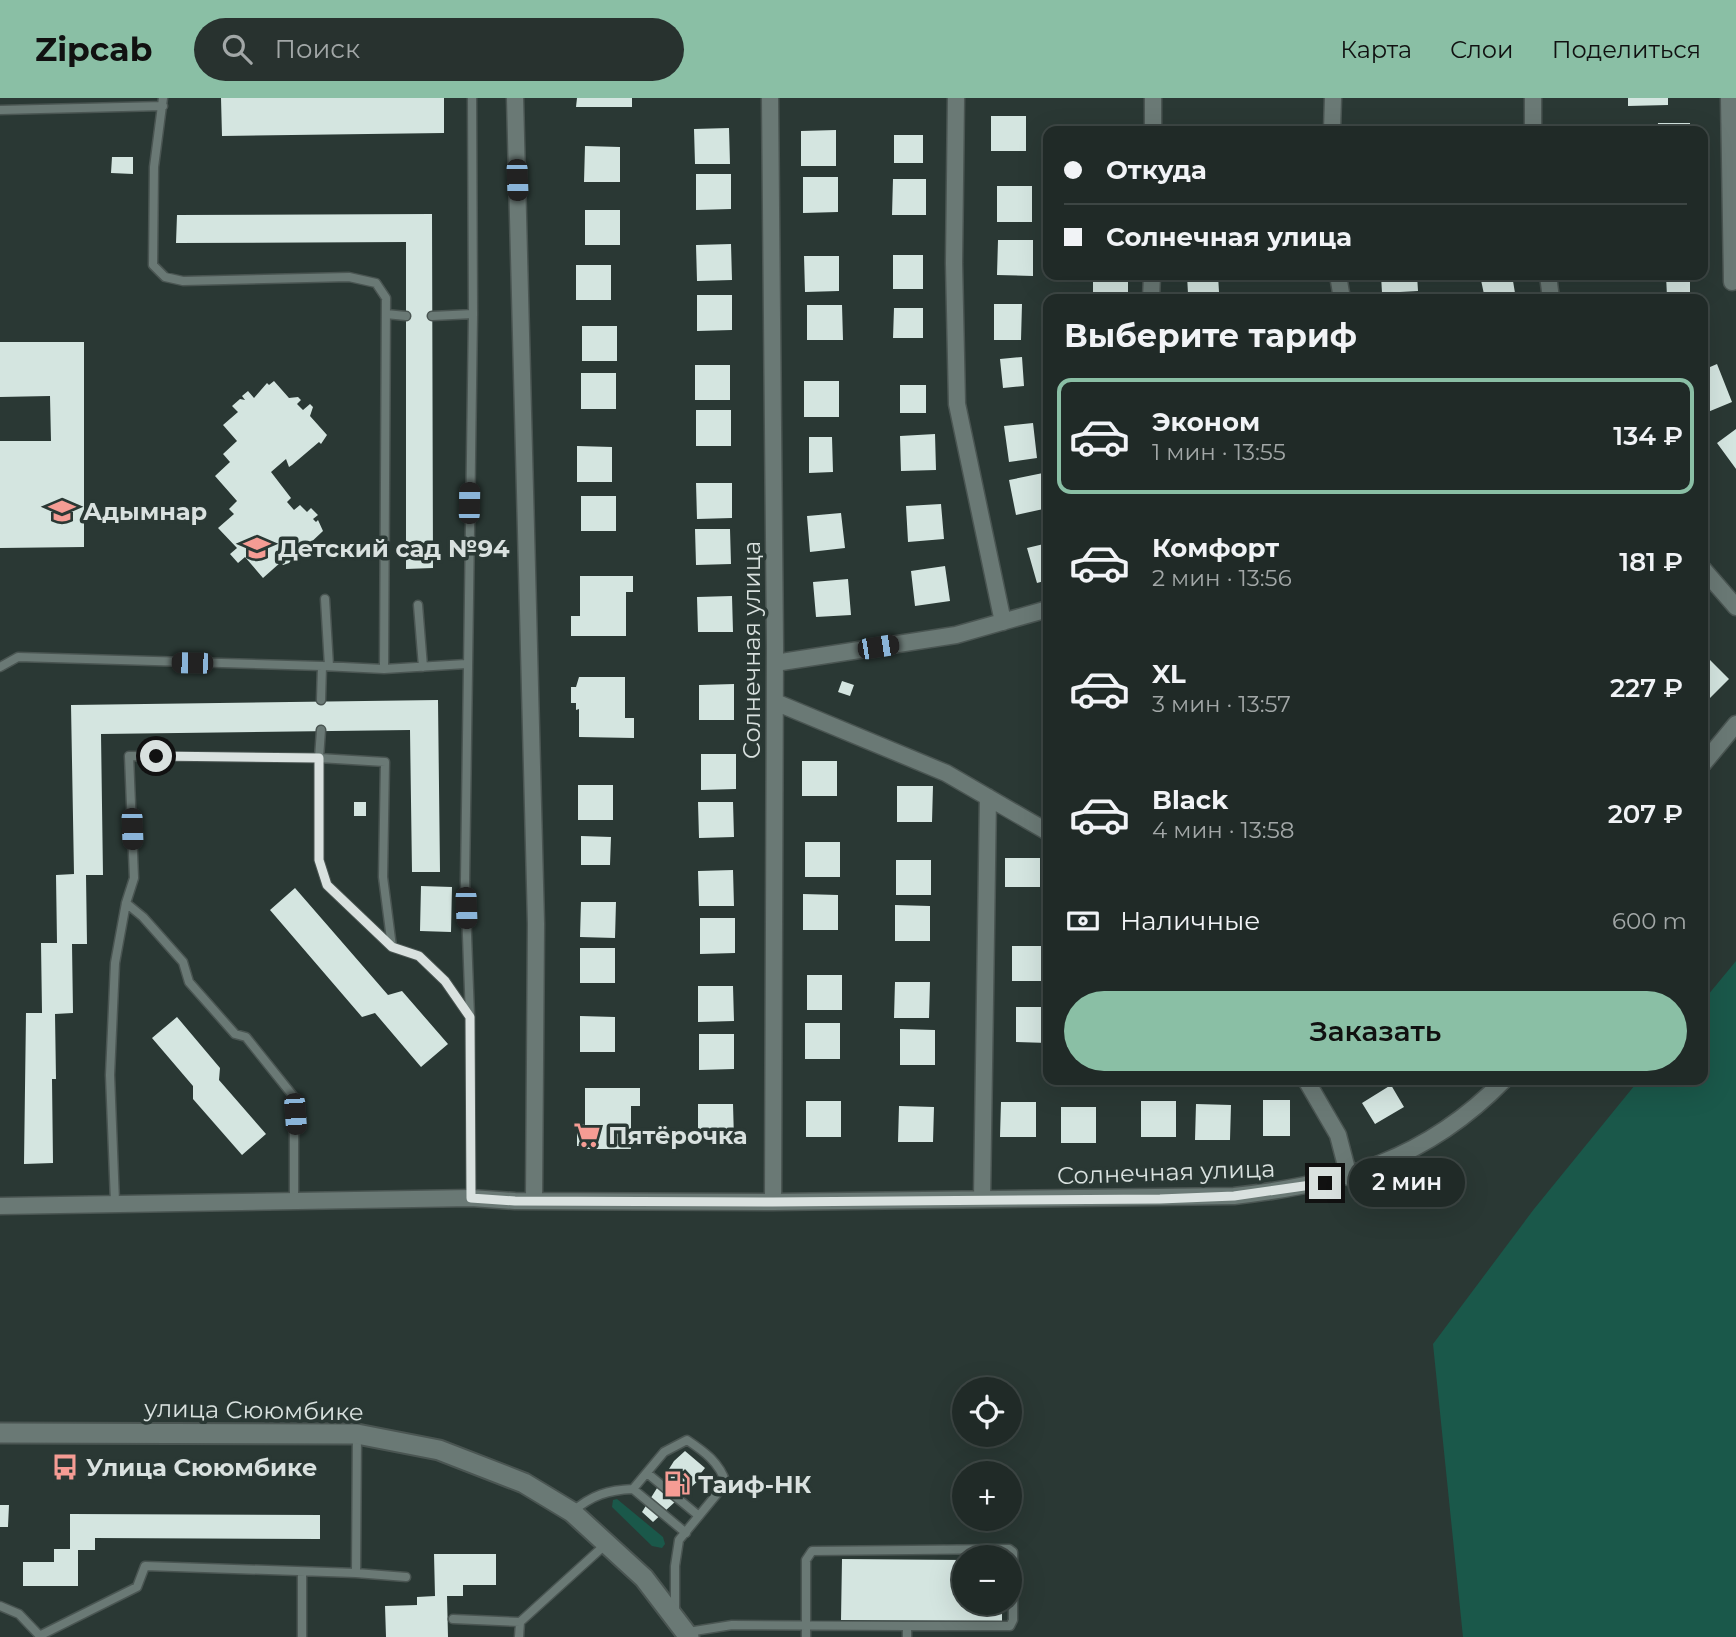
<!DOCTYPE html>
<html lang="ru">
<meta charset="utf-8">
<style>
:root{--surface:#202a27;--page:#28322f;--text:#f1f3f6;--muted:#a2a7a7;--line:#3d4644;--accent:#8abfa5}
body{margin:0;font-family:Montserrat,sans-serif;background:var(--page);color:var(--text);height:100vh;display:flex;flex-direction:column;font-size:26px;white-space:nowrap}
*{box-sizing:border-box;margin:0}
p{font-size:23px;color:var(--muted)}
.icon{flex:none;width:38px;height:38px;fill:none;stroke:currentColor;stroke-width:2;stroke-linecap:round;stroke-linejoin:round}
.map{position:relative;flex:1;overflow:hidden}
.side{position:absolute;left:1043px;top:196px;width:665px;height:791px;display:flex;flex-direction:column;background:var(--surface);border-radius:14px;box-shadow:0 7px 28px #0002,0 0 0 2px var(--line)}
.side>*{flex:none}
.guide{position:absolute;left:1043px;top:28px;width:665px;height:154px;border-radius:14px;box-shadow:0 7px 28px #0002,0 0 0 2px var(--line);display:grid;align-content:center;height:154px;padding:0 21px;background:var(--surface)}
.controls{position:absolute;left:952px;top:1279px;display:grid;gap:14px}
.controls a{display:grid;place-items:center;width:70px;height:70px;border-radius:50%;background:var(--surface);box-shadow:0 7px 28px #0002,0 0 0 2px var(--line);font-size:35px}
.end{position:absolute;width:32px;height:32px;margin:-16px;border:9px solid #d9e1df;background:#111;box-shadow:0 0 0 4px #111}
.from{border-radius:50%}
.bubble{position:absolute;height:49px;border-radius:24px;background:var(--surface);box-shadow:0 7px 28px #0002,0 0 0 2px var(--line);font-size:23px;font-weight:600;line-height:49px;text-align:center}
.car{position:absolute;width:21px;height:42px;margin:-21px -10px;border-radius:9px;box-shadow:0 0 5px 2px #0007;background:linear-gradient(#222 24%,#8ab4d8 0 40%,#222 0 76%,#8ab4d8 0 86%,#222 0)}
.guide b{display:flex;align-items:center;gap:24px;height:66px;font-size:26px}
.guide b+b{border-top:2px solid var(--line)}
.guide i{width:18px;height:18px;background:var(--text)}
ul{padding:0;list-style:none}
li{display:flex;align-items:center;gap:21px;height:116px;margin:0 14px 10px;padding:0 7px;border:4px solid transparent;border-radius:14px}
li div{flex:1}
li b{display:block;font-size:26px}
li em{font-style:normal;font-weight:600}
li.on{border-color:var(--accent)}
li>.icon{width:63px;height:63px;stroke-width:1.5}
h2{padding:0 21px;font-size:32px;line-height:84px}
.pay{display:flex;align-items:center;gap:18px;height:77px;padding:0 21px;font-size:26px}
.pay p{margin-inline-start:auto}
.button{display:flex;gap:14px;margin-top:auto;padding:14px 21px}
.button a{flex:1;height:80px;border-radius:42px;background:var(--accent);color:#111;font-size:28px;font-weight:600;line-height:80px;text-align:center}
header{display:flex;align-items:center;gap:42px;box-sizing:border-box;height:98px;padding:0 35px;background:var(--accent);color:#111}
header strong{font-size:33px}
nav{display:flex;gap:38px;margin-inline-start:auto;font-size:24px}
.search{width:490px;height:63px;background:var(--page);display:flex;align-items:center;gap:18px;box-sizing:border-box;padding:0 24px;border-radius:38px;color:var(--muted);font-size:26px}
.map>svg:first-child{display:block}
.green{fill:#1a584a}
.building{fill:#d4e5e0}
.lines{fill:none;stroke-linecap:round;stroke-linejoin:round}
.service-casing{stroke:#4a5552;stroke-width:11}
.minor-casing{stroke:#4a5552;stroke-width:19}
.tertiary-casing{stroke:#4a5552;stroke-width:23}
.service{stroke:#6a7975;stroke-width:8}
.minor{stroke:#6a7975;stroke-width:16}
.tertiary{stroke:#6a7975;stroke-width:19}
.route{stroke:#d9e1df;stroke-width:9}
.labels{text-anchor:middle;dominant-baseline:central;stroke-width:7;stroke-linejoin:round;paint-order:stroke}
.poi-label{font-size:24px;font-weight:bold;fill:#d9e1df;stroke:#2a3834;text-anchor:start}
.street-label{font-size:24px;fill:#d9e1df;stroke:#2a3834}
</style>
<header>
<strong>Zipcab</strong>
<div class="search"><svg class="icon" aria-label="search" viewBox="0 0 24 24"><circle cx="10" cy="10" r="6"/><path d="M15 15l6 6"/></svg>Поиск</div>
<nav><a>Карта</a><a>Слои</a><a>Поделиться</a></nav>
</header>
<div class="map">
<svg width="1736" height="1539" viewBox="0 0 1736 1539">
<rect width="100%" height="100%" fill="#2a3834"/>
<path class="green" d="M1736 863V1539H1463L1433 1246 1534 1111 1639 982H1703V903Z
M617 1401 663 1439 665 1446 662 1450 652 1448 612 1409 613 1402Z"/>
<path class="building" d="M221 0H444V35L222 38Z
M577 0H632V9H576Z
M1628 0H1668V7L1628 8Z
M991 18H1026V53H991Z
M1658 25H1690V33H1657Z
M729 30 730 66H695L694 31Z
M836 32V68H801V33Z
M894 37H923V65H894Z
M585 48 620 49V84H584Z
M112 59H133V76L111 75Z
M696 76H731V111L696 112Z
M803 79H838V114L803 115Z
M893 81H926V117H892Z
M997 88H1032V124H997Z
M585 112H620V147H585Z
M432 116 433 470 406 471V144L176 145 177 117Z
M998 142H1033V178L997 177Z
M731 146 732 182 697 183 696 147Z
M893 157H923V191H893Z
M804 158H839V193L805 194Z
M576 167H611V202H576Z
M1093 177H1128V196H1093Z
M1187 177H1218L1219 194 1188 196Z
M1381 177H1417L1418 193 1382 195Z
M1512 177 1516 201H1485L1481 182Z
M1666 177H1690V199H1667Z
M697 197H732V232L697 233Z
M994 206H1022L1021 242H994Z
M807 207H842L843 242H807Z
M894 210H923V240H893Z
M582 228H617V263H582Z
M0 244H84V449L0 450V343H51L50 298 0 299Z
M1022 259 1024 288 1003 290 1000 261Z
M1717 266 1732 304 1703 316V272Z
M695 267H730V302H695Z
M581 275H616V311H581Z
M274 283 289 300 298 299 301 302 297 306 303 312 310 306 313 309 310 318 327 337 321 346 319 344 292 367 289 369 286 361 271 374 291 400 287 404 294 412 300 407 307 414 311 410 318 417 313 421 316 424 318 422 323 433 306 449 308 451 301 460 297 456 289 465 283 467 281 464 263 480 245 459 238 465 230 456 237 450 218 430 234 416 229 411 237 403 215 378 230 364 223 356 237 343 223 327 238 314 232 308 240 301 245 302 242 298 248 293 254 300 267 285 269 287Z
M804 283H839V319H804Z
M900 287H926V315H900Z
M696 312H731V348H696Z
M1033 325 1037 360 1009 364 1004 328Z
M1736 331V371L1717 345Z
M935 336 936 372 901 373 900 338Z
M809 339H832L833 374 809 375Z
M577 348 612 349V384H577Z
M1043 375 1048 410 1016 417 1009 382Z
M696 385H732V420L697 421Z
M581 398H616V433H581Z
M941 406 944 441 908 444 906 408Z
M841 415 845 450 810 454 807 418Z
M695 431H730L731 466 696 467Z
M1048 445V482L1037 485 1027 450Z
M945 468 950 503 915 508 911 473Z
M580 478H633V494H626V538H571V518H580Z
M848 481 851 517 816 519 813 484Z
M732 498 733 534H698L697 499Z
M1703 555 1729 581 1703 607Z
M579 579H625V620H634V640L579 639V611L576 612V605H571V589H576Z
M842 583 854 587 850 598 838 594Z
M734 586V622H699V587Z
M438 602 440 774H412L410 632 101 636 103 777H86L87 846H72L73 915 55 916 56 981H52L53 1065 24 1066 26 915H42L41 845H57L56 777 74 776 71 607Z
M701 656H736V691L701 692Z
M802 663H837V698H802Z
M578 687H613V722H578Z
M897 688H933L932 724H897Z
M354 704H366V718H354Z
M698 704H733L734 739 699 740Z
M581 738 611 739 610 767H581Z
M805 744H840V779H805Z
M1005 760H1040V789H1005Z
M896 762H931V797H896Z
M733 772 734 808H699L698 773Z
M421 788 452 789 451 834 420 833Z
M295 790 388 897 402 893 448 946 421 969 375 915 362 919 270 812Z
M803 796 838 797V832H803Z
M581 804H616L615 840 580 839Z
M895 807 930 808V843H895Z
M700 820H735V855L700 856Z
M1012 848H1048L1047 883H1012Z
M580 850H615V885H580Z
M807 877H842V912H807Z
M895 884H930L929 920H894Z
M698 888H733L734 923 698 924Z
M1016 909H1048V945L1016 944Z
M580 918 615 919V954H580Z
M177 919 220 970 219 982 266 1036 242 1057 193 1001V988L152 940Z
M805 925H840V961H805Z
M900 931 935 932V967H900Z
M699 936H734V971L699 972Z
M1391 987 1404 1009 1375 1026 1362 1005Z
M585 990H640V1008H631V1051H585V1048H577V1026L585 1027Z
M1263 1002H1290V1038H1263Z
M806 1003H841V1039H806Z
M1141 1003H1176V1039H1141Z
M1001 1004H1036V1039H1000Z
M698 1006H733L734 1041 698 1042Z
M1196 1006 1231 1007 1230 1042H1195Z
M899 1008 934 1009 933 1044H898Z
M1061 1009H1096V1045H1061Z
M685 1353 705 1370 697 1380 699 1382 653 1424 642 1414 674 1363Z
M0 1407H9L8 1429H0Z
M70 1416 320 1417V1441L95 1440V1452H78V1488H23V1464H54V1451H70Z
M434 1456H496V1487H463V1498H447L448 1539H386L385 1508 417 1507V1499L435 1498Z
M842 1461 964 1462V1505H1002V1523L841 1522Z"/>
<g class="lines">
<g class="service-casing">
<path id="service" d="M163 0 154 69 153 167 165 179 183 183 349 179 376 185 386 200 384 571
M0 12 163 8
M386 216 406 218
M432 218 473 216
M325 501 329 568
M418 507 423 569
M0 569 18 559 322 568
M321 602 322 568 384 571 466 566
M126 805 143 819 183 864 189 884 235 936 246 939 294 999V1103
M392 849 383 779 385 664 319 660V762L327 787 392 849 419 858 445 883 470 919
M471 1100 470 919 465 783 473 216 472 0
M115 1104 110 977 115 865 126 805 134 780 129 658 319 660 321 632
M647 1375 699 1418
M633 1391 664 1354 687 1342C705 1354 719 1364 726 1385L679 1442 675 1468V1514
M572 1414C592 1397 608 1392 633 1391L686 1435
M302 1474V1539
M356 1475 406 1479
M0 1508 19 1516 41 1539
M453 1521 520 1524
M688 1534 732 1527 907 1528V1539
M41 1537 137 1489 145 1468 356 1475 357 1336
M519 1539 520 1524 606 1446
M806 1539V1462L812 1453 1009 1451 1013 1454V1522L1010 1528H907"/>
</g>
<g class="minor-casing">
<path id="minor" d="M515 0 536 826 534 1101
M770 0 775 549 773 1104
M956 0 954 165 957 306 1003 524
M1729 0 1732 184
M1153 33V0
M1332 33 1333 0
M1533 33V0
M1338 177 1342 201
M1548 177 1551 201
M1151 201 1152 177
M1703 471 1736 509
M775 565 956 537 1048 511
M775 604 946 675 1048 734
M1703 666 1736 626
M1306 982 1338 1037 1349 1079
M982 1101 988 699
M0 1108 471 1100 515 1103 773 1104 1234 1098C1342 1086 1426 1062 1504 982"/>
</g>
<g class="tertiary-casing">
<path id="tertiary" d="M0 1335 357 1336 439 1352 524 1385 572 1414 644 1480 689 1539"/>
</g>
<use href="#service" class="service"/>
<use href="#minor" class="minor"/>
<use href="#tertiary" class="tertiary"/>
</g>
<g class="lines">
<path class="route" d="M156 658 319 660V762L327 787 392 849 419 858 445 883 470 919 471 1100 515 1103 773 1104 1160 1101 1234 1098 1325 1085"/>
</g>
<defs>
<g id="school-bare" transform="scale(2.1)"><path d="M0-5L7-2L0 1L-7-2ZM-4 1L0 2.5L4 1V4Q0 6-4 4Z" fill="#f59c94" stroke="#2a3834" stroke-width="2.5" paint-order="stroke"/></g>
<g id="supermarket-bare" transform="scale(2.1)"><path d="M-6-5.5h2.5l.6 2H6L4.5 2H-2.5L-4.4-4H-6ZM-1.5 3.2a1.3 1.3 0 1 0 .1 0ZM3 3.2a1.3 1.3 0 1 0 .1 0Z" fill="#f59c94" stroke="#2a3834" stroke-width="2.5" paint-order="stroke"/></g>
<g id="bus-bare" transform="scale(2.1)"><path d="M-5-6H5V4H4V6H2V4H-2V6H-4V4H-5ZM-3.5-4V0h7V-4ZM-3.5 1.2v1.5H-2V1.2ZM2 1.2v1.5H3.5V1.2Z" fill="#f59c94" stroke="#2a3834" stroke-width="2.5" paint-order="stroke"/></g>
<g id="fuel-bare" transform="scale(2.1)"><path d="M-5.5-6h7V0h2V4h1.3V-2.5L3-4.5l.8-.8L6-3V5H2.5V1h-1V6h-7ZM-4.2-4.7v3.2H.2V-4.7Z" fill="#f59c94" stroke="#2a3834" stroke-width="2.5" paint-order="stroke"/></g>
</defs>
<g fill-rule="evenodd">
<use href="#school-bare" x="62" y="413"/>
<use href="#school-bare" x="257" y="450"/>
<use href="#supermarket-bare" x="587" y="1037"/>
<use href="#bus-bare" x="65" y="1369"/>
<use href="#fuel-bare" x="677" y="1386"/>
</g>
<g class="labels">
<g class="poi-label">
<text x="83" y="413">Адымнар</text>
<text x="278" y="450">Детский сад №94</text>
<text x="608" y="1037">Пятёрочка</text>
<text x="86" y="1369">Улица Сююмбике</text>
<text x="698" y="1386">Таиф-НК</text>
</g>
<g class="street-label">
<text transform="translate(751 552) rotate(-90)">Солнечная улица</text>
<text transform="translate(1166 1074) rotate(-2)">Солнечная улица</text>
<text transform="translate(254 1312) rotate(1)">улица Сююмбике</text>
</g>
</g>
</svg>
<div class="controls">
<a><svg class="icon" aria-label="locate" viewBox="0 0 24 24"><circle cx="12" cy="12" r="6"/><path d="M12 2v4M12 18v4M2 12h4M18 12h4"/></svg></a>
<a>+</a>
<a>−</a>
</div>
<i class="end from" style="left:156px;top:658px"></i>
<i class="end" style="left:1325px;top:1085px"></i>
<div class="bubble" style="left:1349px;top:1060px;width:116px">2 мин</div>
<i class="car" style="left:517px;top:82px;rotate:178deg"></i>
<i class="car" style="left:469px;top:405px;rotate:1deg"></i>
<i class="car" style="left:878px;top:549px;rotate:81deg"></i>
<i class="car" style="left:192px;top:565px;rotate:271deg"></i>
<i class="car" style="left:132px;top:731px;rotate:178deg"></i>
<i class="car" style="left:466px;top:810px;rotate:178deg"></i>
<i class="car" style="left:295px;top:1016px;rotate:176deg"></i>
<div class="guide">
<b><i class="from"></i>Откуда</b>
<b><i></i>Солнечная улица</b>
</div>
<section class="side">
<h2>Выберите тариф</h2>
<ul>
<li class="on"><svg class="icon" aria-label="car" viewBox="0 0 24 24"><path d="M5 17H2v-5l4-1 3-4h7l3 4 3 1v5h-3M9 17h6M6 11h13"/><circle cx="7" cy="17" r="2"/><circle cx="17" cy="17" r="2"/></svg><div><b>Эконом</b><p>1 мин · 13:55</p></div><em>134 ₽</em></li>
<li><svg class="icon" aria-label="car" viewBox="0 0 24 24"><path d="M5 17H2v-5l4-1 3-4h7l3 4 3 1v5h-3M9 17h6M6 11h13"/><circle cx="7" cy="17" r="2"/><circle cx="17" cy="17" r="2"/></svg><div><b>Комфорт</b><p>2 мин · 13:56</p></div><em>181 ₽</em></li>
<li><svg class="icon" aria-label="car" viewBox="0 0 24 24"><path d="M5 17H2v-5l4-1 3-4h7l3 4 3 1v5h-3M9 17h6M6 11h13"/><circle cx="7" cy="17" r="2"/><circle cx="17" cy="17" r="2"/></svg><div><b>XL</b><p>3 мин · 13:57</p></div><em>227 ₽</em></li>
<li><svg class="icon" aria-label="car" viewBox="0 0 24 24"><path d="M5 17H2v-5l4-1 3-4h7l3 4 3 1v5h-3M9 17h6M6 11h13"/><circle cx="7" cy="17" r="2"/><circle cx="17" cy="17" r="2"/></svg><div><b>Black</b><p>4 мин · 13:58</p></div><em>207 ₽</em></li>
</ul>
<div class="pay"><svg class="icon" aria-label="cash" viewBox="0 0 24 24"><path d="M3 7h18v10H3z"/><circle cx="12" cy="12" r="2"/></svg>Наличные<p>600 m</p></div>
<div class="button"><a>Заказать</a></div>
</section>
</div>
